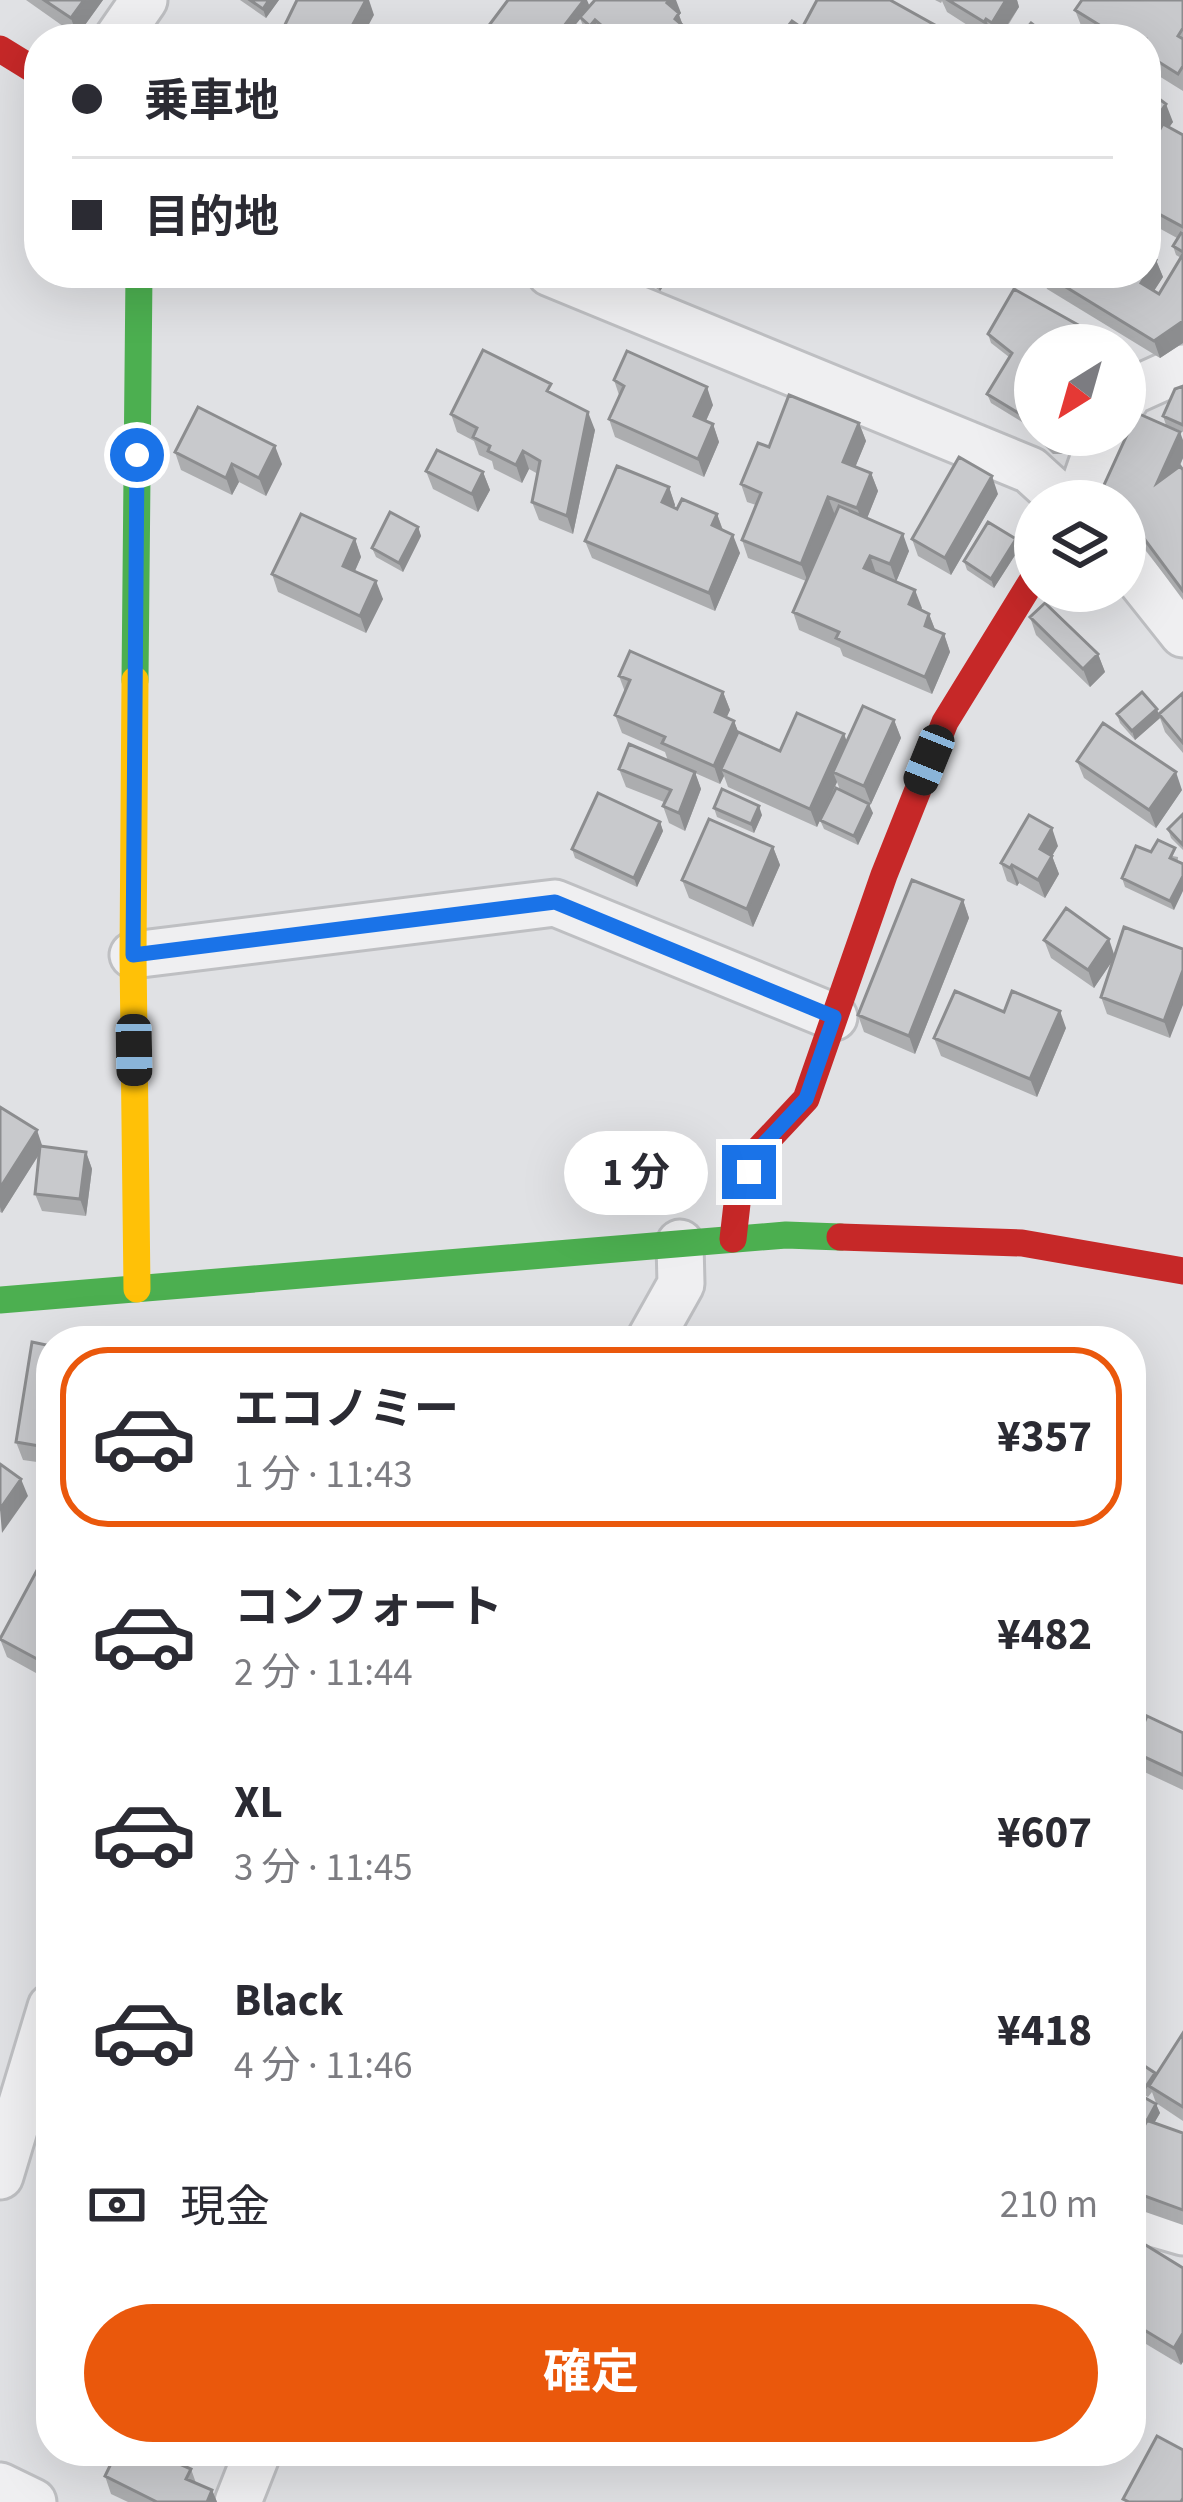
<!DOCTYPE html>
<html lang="ja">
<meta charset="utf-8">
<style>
:root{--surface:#fff;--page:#f2f2f3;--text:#2b2b33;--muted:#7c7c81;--line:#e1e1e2;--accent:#ea580c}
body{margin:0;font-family:"Source Sans 3","Noto Sans JP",sans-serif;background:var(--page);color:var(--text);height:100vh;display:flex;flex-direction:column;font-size:45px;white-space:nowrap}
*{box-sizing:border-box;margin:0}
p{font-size:39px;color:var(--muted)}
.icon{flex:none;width:66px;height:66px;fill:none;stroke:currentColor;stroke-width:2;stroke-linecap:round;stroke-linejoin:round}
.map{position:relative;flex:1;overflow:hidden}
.details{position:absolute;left:36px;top:1326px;width:1110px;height:1140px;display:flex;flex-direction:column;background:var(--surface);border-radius:48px;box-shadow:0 12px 48px #0002}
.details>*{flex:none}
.hud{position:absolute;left:24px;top:24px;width:1137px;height:264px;border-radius:48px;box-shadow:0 12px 48px #0002;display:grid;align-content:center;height:264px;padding:0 48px;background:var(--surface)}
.needle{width:78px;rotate:217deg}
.tools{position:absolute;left:1014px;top:324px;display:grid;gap:24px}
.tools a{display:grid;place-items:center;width:132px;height:132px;border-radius:50%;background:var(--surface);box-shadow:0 12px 48px #0002;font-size:60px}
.end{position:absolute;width:54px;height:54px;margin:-27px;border:15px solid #1a73e8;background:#fff;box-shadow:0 0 0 6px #fff}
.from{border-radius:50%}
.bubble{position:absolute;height:84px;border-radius:42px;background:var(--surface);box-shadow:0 12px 48px #0002;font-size:39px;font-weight:700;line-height:84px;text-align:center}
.car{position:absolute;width:36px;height:72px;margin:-36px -18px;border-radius:15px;box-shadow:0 0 9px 3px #0007;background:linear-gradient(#222 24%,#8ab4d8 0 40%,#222 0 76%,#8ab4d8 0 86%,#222 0)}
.hud b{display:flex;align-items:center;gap:42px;height:114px;font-size:45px}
.hud b+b{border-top:3px solid var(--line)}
.hud i{width:30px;height:30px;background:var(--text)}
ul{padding:21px 0 0;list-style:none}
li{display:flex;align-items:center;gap:36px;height:180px;margin:0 24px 18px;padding:0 24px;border:6px solid transparent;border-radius:48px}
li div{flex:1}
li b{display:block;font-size:45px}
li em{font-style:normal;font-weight:700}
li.selected{border-color:var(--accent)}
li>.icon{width:108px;height:108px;stroke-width:1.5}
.pay{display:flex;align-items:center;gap:30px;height:132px;padding:0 48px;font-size:45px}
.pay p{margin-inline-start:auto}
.button{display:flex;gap:24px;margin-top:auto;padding:24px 48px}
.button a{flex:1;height:138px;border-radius:72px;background:var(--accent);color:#fff;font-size:48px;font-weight:700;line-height:138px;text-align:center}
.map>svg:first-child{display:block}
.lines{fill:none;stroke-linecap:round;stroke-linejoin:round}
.street-casing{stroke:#bebfc2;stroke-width:51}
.street{stroke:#efeff1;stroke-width:45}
.fast{stroke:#4caf50;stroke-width:27}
.slow{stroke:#ffc107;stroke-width:27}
.jam{stroke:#c62828;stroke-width:27}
.wall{fill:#acadaf}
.shaded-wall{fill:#8c8d8f}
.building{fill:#c8c9cc;stroke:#8c8d8f;stroke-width:3}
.route{stroke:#1a73e8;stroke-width:15}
</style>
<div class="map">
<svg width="1183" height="2502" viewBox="0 0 1183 2502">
<rect width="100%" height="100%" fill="#e0e1e4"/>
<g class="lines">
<g class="street-casing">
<path id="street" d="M117 39 144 0
M550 273 1030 470 1064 501
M1125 400 1130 392 1183 368
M1079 501 1102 435
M1125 561 1183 634
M133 955 555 903 834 1017
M649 1341 681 1284 680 1243
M0 2176 51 2007
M1131 2217 1183 2232
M0 2486 33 2502
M238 2502 258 2451"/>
</g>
<use href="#street" class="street"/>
<path class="fast" d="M135 680 139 273
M0 1300 786 1235 840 1237"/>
<path class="slow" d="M135 680 133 955 137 1289"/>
<path class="jam" d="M0 49 39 73
M840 1237 1022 1243 1183 1271
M733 1239 738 1195 760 1148 806 1099 884 875 945 722 1035 576"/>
</g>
<path class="wall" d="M26 0H103L77 36Z
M240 0H279L266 18Z
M935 0H1017L1019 7 1000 39 992 37 989 39 947 12 942 1 941 3Z
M1183 0V91L1146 68V39H1100L1082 28 1075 10Z
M589 6 681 13 679 15 683 26 694 35 695 39H603L601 37 591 39 586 34 580 18 564 39H486L484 32Z
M1146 89 1173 122 1169 127 1183 135V343L1160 358 1047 289 1041 273 1149 255 1156 260 1163 277 1154 291 1159 294 1181 258 1176 255 1173 246 1177 238 1146 221Z
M636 273H673L660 291Z
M988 334 1035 345V430L991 403 987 394 1009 357 991 343Z
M614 380 713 405 706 421 713 424 719 442 704 477 615 437 609 419 619 395Z
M1183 386V432L1166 425 1163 416Z
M555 395 595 430 573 534 539 520 532 502 538 474 529 469 522 483 494 469 492 461 479 455 474 441 457 432 451 414Z
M859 423 866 441 855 467 871 473 878 491 867 518 909 551 896 582 915 590 921 610 929 614 935 630 944 634 950 652 932 694 843 656 840 648 799 630 793 612 806 581 748 558 742 540 756 505 747 502 741 484 769 447Z
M1038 435H1073L1062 454H1053L1042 443Z
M1183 440V458L1180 466 1183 470V600L1125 522V501H1110L1104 485Z
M175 452 282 464 266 496 239 482 232 495 181 470Z
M426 471 483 472 490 490 478 512 433 489Z
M669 487 675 505 674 507 717 514 723 530 740 553 715 611 592 558 585 541Z
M998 494 951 575 918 556 912 539Z
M418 527 421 536 403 572 376 557 372 548Z
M355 539 361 557 355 571 383 599 366 633 278 592 272 574Z
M1019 549 994 588 967 570 964 561Z
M1030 617 1098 654 1105 672 1090 687 1036 635Z
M619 676 723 692 730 710 726 718 734 721 738 732 780 751 847 741 894 720 901 738 871 804 847 793 873 813 858 845 824 829 820 820 840 790 837 782 817 827 728 787 724 776 720 784 695 773 701 789 685 831 669 823 663 806 664 802 626 787 619 769 668 761 665 752 622 733 615 715 625 692Z
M1183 693V753L1165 732 1160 718 1135 740 1120 723 1117 714H1159Z
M1077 761 1182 790 1156 828 1084 778Z
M714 808 762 815 754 833 717 817Z
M1183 814V850L1171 838 1168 829Z
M660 822 663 831 637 887 575 858 572 849Z
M1058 846 1052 856 1059 874 1045 898 1019 883 1017 886 1007 881 1001 863Z
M773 847 780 865 753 927 689 898 682 880Z
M1151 852 1178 857 1174 910 1125 887 1122 878Z
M963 900 969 918 915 1054 864 1032 858 1015Z
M1044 940 1115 955 1183 949 1170 1038 1107 1014 1101 997 1113 960 1094 988 1051 958Z
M1004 1012 1066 1028 1037 1097 941 1056 934 1038Z
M0 1107 43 1147 86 1152 92 1169 86 1216 42 1211 35 1194 40 1153 2 1213 0 1212Z
M51 1346V1464L23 1460 16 1442Z
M51 1548V1666L45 1678 7 1657 0 1639Z
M1183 1733V1790L1138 1769 1132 1751Z
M1183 2033V2121L1156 2103 1152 2092 1148 2097 1136 2090 1133 2080 1155 2073 1156 2076Z
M1131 2090 1156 2104 1160 2113 1154 2123 1183 2133V2225L1131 2207V2162L1140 2137 1131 2132Z
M1144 2244 1181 2365 1131 2335V2265Z
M184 2466 191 2469 196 2483 212 2490 217 2502H128L111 2494 105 2476Z"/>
<path class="shaded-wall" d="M84 0H103L77 36 71 18Z
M269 0H279L266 18 263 9Z
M366 0H369L374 15 361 39H345Z
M584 0H587L590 7 564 39H554Z
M670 0H676L681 13 679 15 685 31 681 36 667 3Z
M1006 0H1017L1019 7 998 39 992 23Z
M986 19 992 37 991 39 984 22Z
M595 20 601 37 600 39H594L590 26Z
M1166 104 1173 122 1146 160V133Z
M1156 260 1163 277 1148 300 1141 283Z
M663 273H673L660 291 657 282Z
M1183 321V343L1160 358 1154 341Z
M707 387 713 405 700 434 694 416Z
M588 412 595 430 573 534 567 516Z
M859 423 866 441 850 480 843 462Z
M713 424 719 442 704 477 698 459Z
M1180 432 1183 440V458L1163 501 1157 483Z
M1064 435H1073L1062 454 1058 445Z
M275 446 282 464 266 496 259 478Z
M523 451 529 469 522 483 516 465Z
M232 464 239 482 232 495 226 478Z
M483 472 490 490 478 512 472 494Z
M871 473 878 491 864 526 857 508Z
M992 476 998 494 951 575 945 558Z
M669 487 675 505 669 520 662 502Z
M828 497 835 515 808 582 801 564Z
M717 514 723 531 712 525Z
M418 527 421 536 403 572 399 563Z
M903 534 909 551 896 582 890 564Z
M733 535 740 553 715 611 709 593Z
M355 539 361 557 349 584 343 566Z
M1016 539 1019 549 994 588 991 579Z
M870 556 876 573 864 568Z
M376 581 383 599 366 633 360 616Z
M915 590 922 608 916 622 909 604Z
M929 614 936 632 925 626Z
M944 634 950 652 932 694 925 677Z
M1098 654 1105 672 1090 687 1083 669Z
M723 692 730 710 721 730 715 712Z
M1157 709 1160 718 1135 740 1132 731Z
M894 720 901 738 871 804 864 786Z
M734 721 741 739 721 769 724 776 720 784 714 766Z
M844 734 851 752 833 772 837 782 817 827 810 809Z
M695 772 701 789 685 831 679 813Z
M1176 772 1182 790 1156 828 1149 810Z
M869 804 873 813 858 845 854 836Z
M759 806 762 815 754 833 751 824Z
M660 822 663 831 637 887 634 878Z
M1052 828 1058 846 1046 866 1040 849Z
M773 847 780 865 753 927 747 909Z
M1052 856 1059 874 1045 898 1038 880Z
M1012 865 1019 883 1017 886 1010 868Z
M1183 876V891L1174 910 1170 901Z
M963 900 969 918 915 1054 909 1036Z
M1109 939 1115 957 1094 988 1088 970Z
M1183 970V1005L1170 1038 1164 1021Z
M1060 1011 1066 1028 1037 1097 1030 1079Z
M37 1130 43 1148 2 1213 0 1207V1188Z
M86 1152 92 1169 86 1216 80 1199Z
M21 1479 28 1496 2 1533 0 1509Z
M49 1640 51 1647V1666L45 1678 39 1660Z
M1138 1719 1141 1728 1131 1749V1733Z
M1156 2104 1160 2113 1145 2139 1142 2130Z
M1136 2136 1139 2145 1131 2160V2145Z
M1183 2333V2362L1181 2365 1174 2348Z
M212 2490 217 2502H207Z"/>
<path class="building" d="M44 0H84L71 18Z
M250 0H269L263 9Z
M297 0H366L345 39H278Z
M508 0H584L554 39H493L484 32Z
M595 0H670L667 3 679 13 675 19 694 35 691 39H617L595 20 590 26 580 17Z
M817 0H890L960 39H778L792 21 802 28Z
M948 0H1006L992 23 986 19 984 22Z
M1082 0H1183V28L1178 36 1183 39V66L1178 74 1146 54V39H1122L1075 10Z
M1031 23 1051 39H1018Z
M1146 89 1166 104 1146 133Z
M1163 124 1183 135V227L1146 207V153Z
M1181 233 1183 234V252L1173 246Z
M1146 253 1156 260 1141 283 1159 294 1183 254V321L1154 341 1043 273H1146Z
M645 273H663L657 282Z
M1014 289 1114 345H1035V423L987 394 1012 353 988 334Z
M483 350 551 384 547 391 588 412 567 516 532 502 540 461 523 451 516 465 488 451 490 446 473 437 477 428 451 414Z
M627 351 707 387 694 416 713 424 698 459 609 419 624 386 614 380Z
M1183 386V425L1163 416 1175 389Z
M789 395 859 423 843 462 871 473 857 508 828 497 801 564 742 540 761 493 741 484 758 443 769 447Z
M198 407 275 446 259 478 232 464 226 478 175 452Z
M1137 413 1180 432 1157 483 1180 466 1183 470V591L1125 513V501H1116L1104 485Z
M1039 435H1064L1058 445H1050Z
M437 450 483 472 472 494 426 471Z
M959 457 992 476 945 558 912 539Z
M617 466 669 487 662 502 677 509 682 499 717 514 712 525 733 535 709 593 585 541Z
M839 506 903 534 890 564 870 556 864 568 915 590 909 604 929 614 925 626 944 634 925 677 836 638 839 632 793 612Z
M390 512 418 527 399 563 372 548Z
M301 514 355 539 343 566 376 581 360 616 272 574Z
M988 522 1016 539 991 579 964 561Z
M1045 603 1098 654 1083 669 1030 617Z
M630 651 723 692 715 712 734 721 714 766 662 743 665 737 615 715 630 680 619 676Z
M1142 692 1157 709 1132 731 1117 714Z
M1183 693V743L1159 714Z
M863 706 894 720 864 786 833 772Z
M797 713 844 734 810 809 721 769 738 732 780 751Z
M1103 723 1176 772 1149 810 1077 761Z
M629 744 695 772 679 813 663 806 671 790 619 769Z
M836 788 869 804 854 836 820 820Z
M722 789 759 806 751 824 714 808Z
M598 793 660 822 634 878 572 849Z
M1183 814V845L1168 829Z
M1029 815 1052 828 1040 849 1052 856 1038 880 1012 865 1010 868 1001 863Z
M709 819 773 847 747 909 682 880Z
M1158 840 1175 848 1170 858 1183 864V876L1170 901 1122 878 1136 846 1151 852Z
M912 880 963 900 909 1036 858 1015Z
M1066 908 1109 939 1088 970 1044 940Z
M1124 927 1183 949V970L1164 1021 1101 997Z
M955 991 1004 1012 1012 991 1060 1011 1030 1079 934 1038Z
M0 1107 37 1130 0 1188Z
M40 1146 86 1152 80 1199 35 1194Z
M193 1332 234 1341H191Z
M32 1342 51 1346V1448L16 1442Z
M0 1464 21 1479 0 1509Z
M49 1548H51V1642L49 1640 39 1660 0 1639Z
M1131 1716 1138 1719 1131 1733Z
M1147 1716 1183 1733V1775L1132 1751Z
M1183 2033V2107L1149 2086Z
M1143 2065 1155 2073 1145 2088 1133 2080Z
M1131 2090 1156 2104 1142 2130 1131 2124Z
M1146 2120 1183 2133V2210L1131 2191V2162Z
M1144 2244 1183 2268V2333L1174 2348 1131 2322V2265Z
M1157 2436 1183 2450V2498L1181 2502H1129L1123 2499Z
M117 2451H173L180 2455 177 2463 191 2469 186 2479 212 2490 207 2502H157L105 2476Z"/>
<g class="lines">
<path class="route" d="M137 455 133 955 555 902 834 1017 806 1099 760 1148 749 1172"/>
</g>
</svg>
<div class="tools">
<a><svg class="needle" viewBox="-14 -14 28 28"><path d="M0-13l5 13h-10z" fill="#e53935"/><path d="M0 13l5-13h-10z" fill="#7c7c81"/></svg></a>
<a><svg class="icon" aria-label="layers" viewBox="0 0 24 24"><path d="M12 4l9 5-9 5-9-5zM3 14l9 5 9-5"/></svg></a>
</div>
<i class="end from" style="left:137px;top:455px"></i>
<i class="end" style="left:749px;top:1172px"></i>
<div class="bubble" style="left:564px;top:1131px;width:144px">1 分</div>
<i class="car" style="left:929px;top:760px;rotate:202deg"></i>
<i class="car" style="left:134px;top:1050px;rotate:179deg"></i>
<div class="hud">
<b><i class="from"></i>乗車地</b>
<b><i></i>目的地</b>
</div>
<section class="details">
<ul>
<li class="selected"><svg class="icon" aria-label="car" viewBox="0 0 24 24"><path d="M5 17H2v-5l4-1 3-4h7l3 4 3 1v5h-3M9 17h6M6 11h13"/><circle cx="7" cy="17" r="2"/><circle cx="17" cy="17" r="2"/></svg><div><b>エコノミー</b><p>1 分 · 11:43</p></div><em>¥357</em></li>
<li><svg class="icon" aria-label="car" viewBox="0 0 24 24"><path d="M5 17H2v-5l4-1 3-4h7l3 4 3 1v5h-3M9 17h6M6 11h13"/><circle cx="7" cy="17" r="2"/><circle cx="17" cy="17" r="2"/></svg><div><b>コンフォート</b><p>2 分 · 11:44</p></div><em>¥482</em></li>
<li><svg class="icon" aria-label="car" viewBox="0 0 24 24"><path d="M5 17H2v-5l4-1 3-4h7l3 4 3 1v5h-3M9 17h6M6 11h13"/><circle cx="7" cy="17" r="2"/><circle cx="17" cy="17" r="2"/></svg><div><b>XL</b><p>3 分 · 11:45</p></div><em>¥607</em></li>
<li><svg class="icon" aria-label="car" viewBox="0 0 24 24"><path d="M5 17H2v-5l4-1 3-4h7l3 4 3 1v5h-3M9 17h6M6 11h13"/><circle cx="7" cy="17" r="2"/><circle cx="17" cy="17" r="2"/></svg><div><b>Black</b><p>4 分 · 11:46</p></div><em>¥418</em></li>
</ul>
<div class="pay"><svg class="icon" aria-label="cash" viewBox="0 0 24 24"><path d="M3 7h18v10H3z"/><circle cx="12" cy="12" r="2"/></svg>現金<p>210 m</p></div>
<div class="button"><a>確定</a></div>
</section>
</div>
